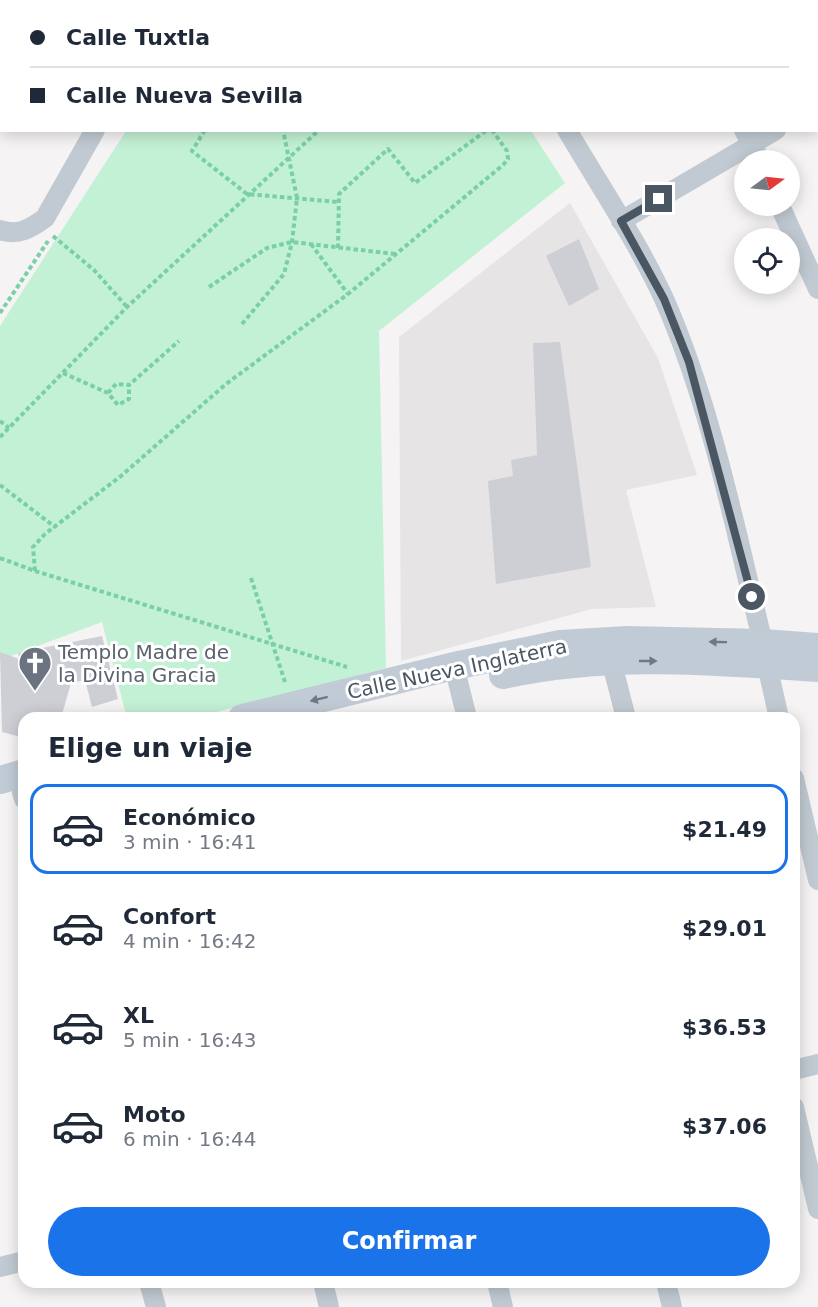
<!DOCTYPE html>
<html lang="es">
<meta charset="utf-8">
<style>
:root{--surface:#fff;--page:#f2f2f3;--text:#1f2937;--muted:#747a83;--line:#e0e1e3;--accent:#1a73e8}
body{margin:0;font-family:"DejaVu Sans",sans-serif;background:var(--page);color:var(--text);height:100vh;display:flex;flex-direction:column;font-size:22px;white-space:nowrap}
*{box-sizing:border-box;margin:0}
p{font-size:20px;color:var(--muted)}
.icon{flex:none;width:33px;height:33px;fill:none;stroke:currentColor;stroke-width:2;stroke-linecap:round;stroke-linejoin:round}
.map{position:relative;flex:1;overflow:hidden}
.drawer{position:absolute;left:18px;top:712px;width:782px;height:576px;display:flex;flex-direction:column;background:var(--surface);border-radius:18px;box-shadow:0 3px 15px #0003}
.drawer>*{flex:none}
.hud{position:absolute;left:0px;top:0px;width:819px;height:132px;box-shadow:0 3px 15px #0003;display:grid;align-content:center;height:132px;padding:0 30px;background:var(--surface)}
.needle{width:39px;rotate:75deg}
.buttons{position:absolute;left:734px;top:150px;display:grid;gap:12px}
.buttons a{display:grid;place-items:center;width:66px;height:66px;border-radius:50%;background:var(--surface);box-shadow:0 3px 15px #0003;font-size:30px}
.end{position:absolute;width:27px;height:27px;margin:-14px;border:8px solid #4a5661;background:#fff;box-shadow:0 0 0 3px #fff}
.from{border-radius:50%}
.hud b{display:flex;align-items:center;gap:21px;height:57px;font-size:22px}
.hud b+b{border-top:2px solid var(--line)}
.hud i{width:15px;height:15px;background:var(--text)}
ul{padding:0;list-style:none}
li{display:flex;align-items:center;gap:18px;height:90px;margin:0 12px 9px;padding:0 18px;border:3px solid transparent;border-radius:18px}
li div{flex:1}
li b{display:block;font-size:22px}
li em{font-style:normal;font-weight:700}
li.active{border-color:var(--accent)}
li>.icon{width:54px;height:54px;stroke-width:1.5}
h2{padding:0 30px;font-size:27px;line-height:72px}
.primary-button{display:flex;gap:12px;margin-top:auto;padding:12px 30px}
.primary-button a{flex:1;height:69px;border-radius:36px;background:var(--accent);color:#fff;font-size:24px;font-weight:700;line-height:69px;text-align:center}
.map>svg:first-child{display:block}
.education{fill:#e6e4e5}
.green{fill:#c3f1d5}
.building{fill:#cdcfd5}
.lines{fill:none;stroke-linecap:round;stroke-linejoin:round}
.path{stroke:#7ad0a6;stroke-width:4;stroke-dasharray:4.5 3;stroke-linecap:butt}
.street{stroke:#c1cad2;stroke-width:20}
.secondary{stroke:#c1cbd6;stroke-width:28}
.oneway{fill:#6e7984}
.route{stroke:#4a5661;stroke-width:8}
.labels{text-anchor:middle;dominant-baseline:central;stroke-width:6;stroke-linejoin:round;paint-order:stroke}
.worship-label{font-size:20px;fill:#5b616d;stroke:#fff;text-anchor:start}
.street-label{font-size:20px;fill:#4a5661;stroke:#fff}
</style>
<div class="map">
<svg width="818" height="1307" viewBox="0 0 818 1307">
<rect width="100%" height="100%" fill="#f5f3f3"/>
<path class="education" d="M570 203 658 358 697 475 626 490 656 607 592 609 401 661 399 337Z"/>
<path class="green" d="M210 0H378L381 1H209Z
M126 131H531L565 183 379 331 386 668 194 718H127L102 622 0 660V326Z"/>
<path class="building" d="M579 239 599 289 569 306 546 256Z
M560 342 591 567 496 584 488 481 513 476 511 460 537 455 533 343Z
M102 636 118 699 92 707 85 680 71 683 61 718H24V738L2 732 0 652 19 659 18 653Z"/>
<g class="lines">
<path class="path" d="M232 0 233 2
M294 0 296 2
M205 130 192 151 247 194 338 202
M53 236 94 270 127 307
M311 244 348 294
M338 248 339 194 388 149 415 183 487 130
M209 287 267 248 292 242 395 254
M0 313 48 241
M242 324 284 274 292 242 297 198 283 130
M63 373 108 393 118 405 129 399V385
M108 393 116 384 129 385 179 341
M0 421 9 428
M0 437 127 307 319 130
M0 485 55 527
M0 558 35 571 33 547 45 534 121 476 226 384 348 294 503 165 508 159 507 151 492 130
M35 571 347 667
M251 578 285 682"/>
<path class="street" d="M487 0 488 2
M666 0 667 2
M174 2 175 0
M0 43 2 44
M567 130C600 186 638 242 665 301 712 409 735 529 763 643
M744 130 760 160
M780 206 818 289
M621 221 776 130
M0 230C18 236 30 229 45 218L95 130
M611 660 626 718
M767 665 779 718
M454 666 467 718
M794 778 818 880
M22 792 24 799
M794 1070 818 1064
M794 1107 818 1209
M0 1267 24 1261
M149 1282 156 1307
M323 1282 329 1307
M497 1282 503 1307
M666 1282 672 1307"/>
<path class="secondary" d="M503 675C607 652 713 661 818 668
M242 718 454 666 560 644 627 640 763 643 818 647
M0 780 24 773"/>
</g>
<defs><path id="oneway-solid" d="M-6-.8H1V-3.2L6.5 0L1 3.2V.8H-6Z" transform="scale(1.5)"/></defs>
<g class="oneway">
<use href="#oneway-solid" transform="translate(718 642) rotate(-179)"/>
<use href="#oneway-solid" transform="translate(648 661)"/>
<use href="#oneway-solid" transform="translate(319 699) rotate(166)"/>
</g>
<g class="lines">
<path class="route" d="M659 199 621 221 664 299 689 362 752 597"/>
</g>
<defs>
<g id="church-pin" transform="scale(1.725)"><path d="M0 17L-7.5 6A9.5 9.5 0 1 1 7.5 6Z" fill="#6b7280" stroke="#fff"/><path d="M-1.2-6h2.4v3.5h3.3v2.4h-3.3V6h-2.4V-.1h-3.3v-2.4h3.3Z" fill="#fff"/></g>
</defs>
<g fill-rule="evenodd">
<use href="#church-pin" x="35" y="663"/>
</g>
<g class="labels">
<g class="worship-label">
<text x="58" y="652">Templo Madre de<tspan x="58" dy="23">la Divina Gracia</tspan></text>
</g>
<g class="street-label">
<text transform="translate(457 669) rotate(-12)">Calle Nueva Inglaterra</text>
</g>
</g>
</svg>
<div class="buttons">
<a><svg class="needle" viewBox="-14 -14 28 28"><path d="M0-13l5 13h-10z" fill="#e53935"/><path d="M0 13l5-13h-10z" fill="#747a83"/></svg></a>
<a><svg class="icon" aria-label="locate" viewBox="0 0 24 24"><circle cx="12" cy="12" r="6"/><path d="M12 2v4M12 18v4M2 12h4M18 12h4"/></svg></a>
</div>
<i class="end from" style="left:752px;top:597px"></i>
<i class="end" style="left:659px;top:199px"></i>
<div class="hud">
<b><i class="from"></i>Calle Tuxtla</b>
<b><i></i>Calle Nueva Sevilla</b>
</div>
<section class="drawer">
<h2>Elige un viaje</h2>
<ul>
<li class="active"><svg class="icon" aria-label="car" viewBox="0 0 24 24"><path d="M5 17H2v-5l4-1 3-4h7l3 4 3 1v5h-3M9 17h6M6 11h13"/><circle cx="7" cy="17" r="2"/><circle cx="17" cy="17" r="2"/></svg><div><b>Económico</b><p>3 min · 16:41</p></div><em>$21.49</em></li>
<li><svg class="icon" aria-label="car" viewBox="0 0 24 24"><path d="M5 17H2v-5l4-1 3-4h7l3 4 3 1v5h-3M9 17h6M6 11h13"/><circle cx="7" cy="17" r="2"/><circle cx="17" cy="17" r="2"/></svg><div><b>Confort</b><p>4 min · 16:42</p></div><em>$29.01</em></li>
<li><svg class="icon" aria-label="car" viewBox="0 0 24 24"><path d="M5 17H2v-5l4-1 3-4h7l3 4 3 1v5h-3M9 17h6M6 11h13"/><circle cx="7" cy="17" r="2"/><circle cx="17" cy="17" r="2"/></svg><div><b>XL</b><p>5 min · 16:43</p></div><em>$36.53</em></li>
<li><svg class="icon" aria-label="car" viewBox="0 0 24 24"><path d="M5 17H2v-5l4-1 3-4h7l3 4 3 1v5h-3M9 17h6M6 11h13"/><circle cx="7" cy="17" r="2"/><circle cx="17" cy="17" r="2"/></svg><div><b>Moto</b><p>6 min · 16:44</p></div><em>$37.06</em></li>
</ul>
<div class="primary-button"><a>Confirmar</a></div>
</section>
</div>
